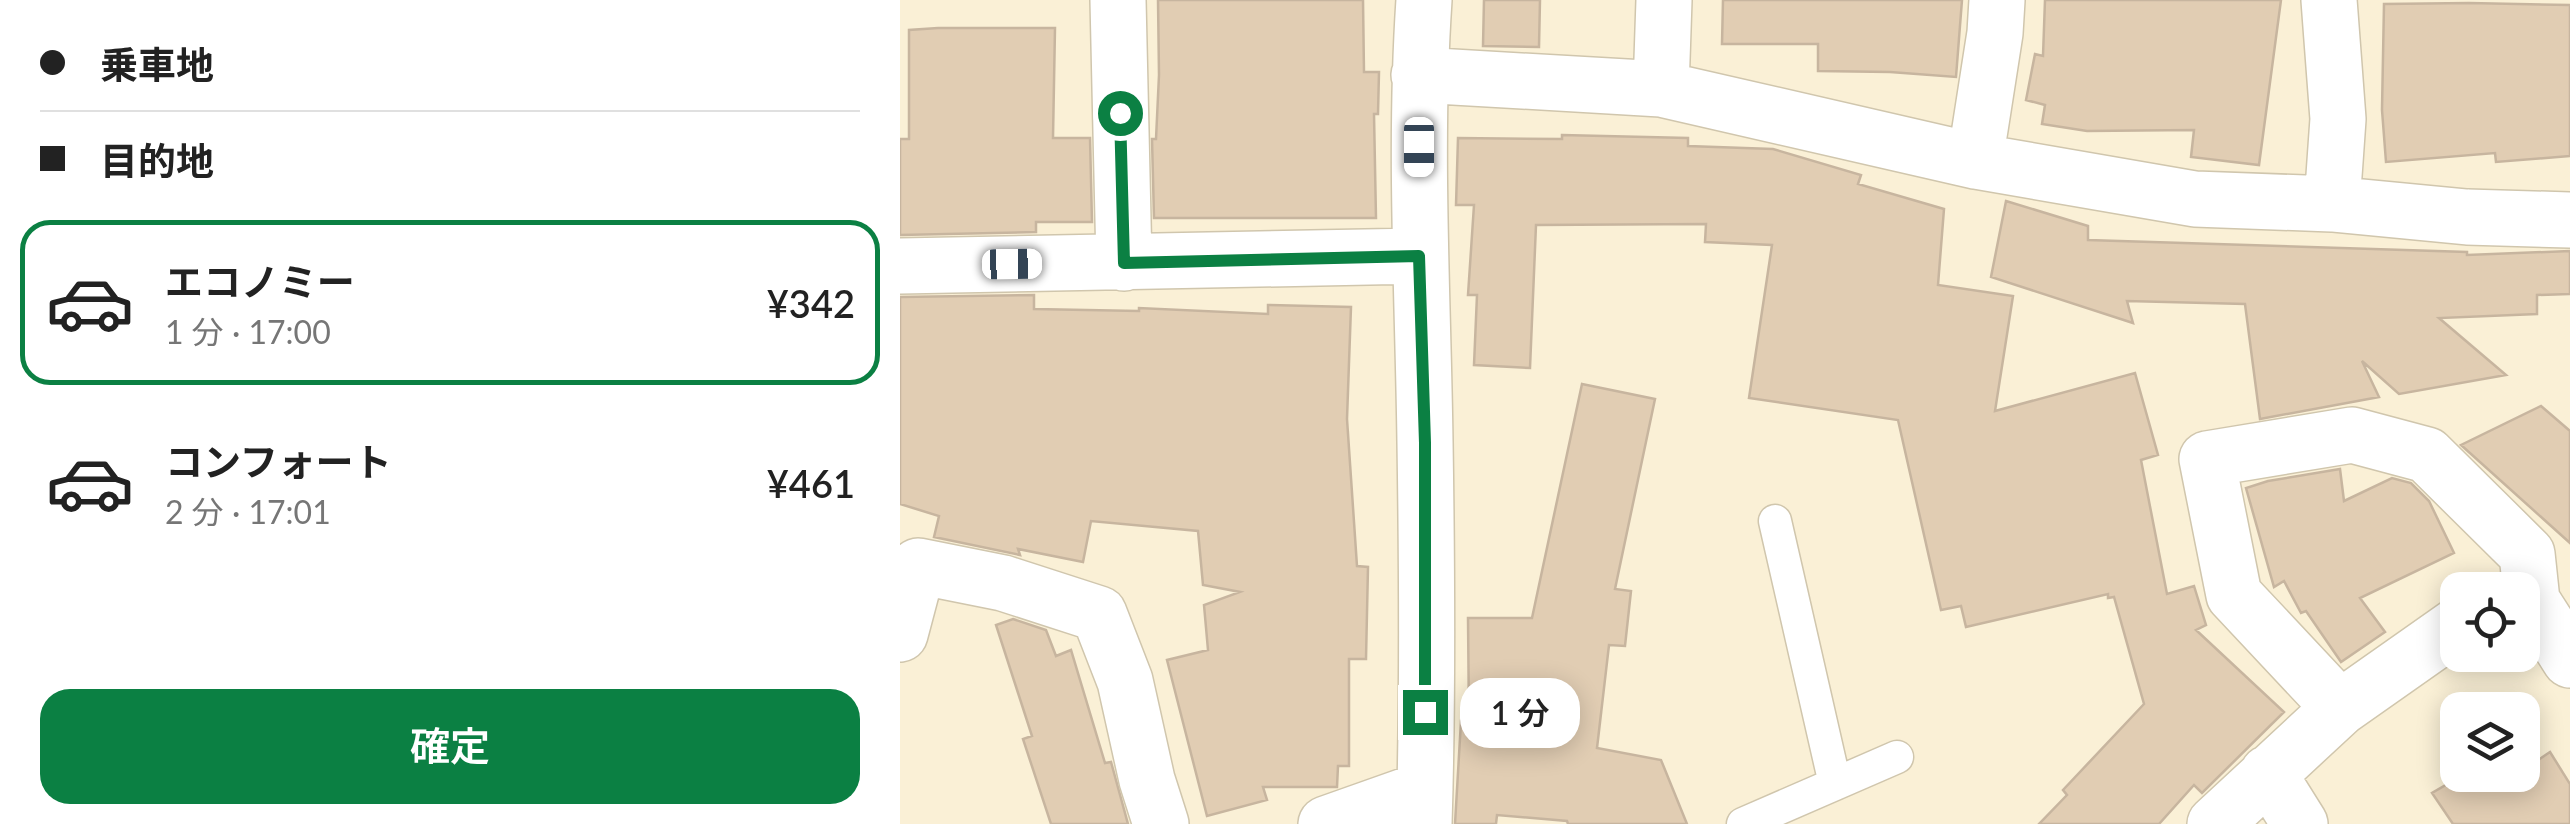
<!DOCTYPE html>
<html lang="ja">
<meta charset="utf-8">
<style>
:root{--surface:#fff;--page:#f6f6f6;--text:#222;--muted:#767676;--line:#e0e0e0;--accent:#0b8043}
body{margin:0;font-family:Lato,"Noto Sans JP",sans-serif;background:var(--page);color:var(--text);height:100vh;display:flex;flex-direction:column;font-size:38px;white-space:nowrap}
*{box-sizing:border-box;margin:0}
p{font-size:32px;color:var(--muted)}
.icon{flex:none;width:55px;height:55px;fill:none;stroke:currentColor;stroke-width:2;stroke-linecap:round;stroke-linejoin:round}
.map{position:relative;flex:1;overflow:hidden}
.drawer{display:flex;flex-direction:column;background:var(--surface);width:900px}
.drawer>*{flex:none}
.hud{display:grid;align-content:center;height:220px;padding:0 40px;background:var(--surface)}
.buttons{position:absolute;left:1540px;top:572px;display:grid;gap:20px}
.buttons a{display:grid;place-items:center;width:100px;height:100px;border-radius:20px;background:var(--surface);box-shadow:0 5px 25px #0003;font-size:50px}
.end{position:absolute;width:45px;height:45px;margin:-22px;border:12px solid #0b8043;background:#fff;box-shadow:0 0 0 5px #fff}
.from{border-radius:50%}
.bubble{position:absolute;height:70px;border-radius:30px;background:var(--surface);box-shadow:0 5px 25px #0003;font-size:32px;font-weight:600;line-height:70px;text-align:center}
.car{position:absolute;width:30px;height:60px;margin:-30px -15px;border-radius:12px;box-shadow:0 0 8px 2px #0007;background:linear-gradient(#fff 24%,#345 0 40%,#fff 0 76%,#345 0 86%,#fff 0)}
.hud b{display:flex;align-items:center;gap:35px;height:95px;font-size:38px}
.hud b+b{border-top:2px solid var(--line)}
.hud i{width:25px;height:25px;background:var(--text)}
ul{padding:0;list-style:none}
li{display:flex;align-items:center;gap:30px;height:165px;margin:0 20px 15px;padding:0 20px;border:5px solid transparent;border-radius:30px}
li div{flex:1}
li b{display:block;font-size:38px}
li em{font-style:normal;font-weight:600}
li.selected{border-color:var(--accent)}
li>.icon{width:90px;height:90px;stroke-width:1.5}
.primary-button{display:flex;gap:20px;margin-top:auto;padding:20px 40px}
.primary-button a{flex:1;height:115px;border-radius:30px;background:var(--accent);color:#fff;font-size:40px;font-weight:600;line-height:115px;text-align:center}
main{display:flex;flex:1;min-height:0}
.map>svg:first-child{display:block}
.building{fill:#e1cdb3;stroke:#c7b59f;stroke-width:2.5}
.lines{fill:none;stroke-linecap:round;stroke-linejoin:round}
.lane-casing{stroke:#d0c6ad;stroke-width:35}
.street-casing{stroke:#d0c6ad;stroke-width:58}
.lane{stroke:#fff;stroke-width:32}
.street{stroke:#fff;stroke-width:55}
.route{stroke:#0b8043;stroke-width:12}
</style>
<main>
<section class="drawer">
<div class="hud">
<b><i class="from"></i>乗車地</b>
<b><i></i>目的地</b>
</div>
<ul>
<li class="selected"><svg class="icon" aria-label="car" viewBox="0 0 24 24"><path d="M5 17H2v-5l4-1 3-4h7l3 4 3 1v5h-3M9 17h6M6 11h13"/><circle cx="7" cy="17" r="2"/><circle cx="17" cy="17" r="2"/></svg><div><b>エコノミー</b><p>1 分 · 17:00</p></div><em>¥342</em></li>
<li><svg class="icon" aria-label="car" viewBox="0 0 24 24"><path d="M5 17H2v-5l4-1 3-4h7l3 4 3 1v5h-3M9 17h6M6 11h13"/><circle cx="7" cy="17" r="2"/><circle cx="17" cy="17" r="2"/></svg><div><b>コンフォート</b><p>2 分 · 17:01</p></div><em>¥461</em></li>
</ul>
<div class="primary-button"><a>確定</a></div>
</section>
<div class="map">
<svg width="1670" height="824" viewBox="0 0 1670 824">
<rect width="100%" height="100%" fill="#faf0d6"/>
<path class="building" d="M258 0H463L464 72H479L478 114H474L476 218H254L252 139H256L259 75Z
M584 0H640L639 47 583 46Z
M823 0H1062L1056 77 990 72 918 71V44H822Z
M1145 0H1381L1359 165 1291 157 1294 130 1187 131 1142 124 1145 105 1126 100 1135 54 1143 56Z
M1569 3 1670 5V156L1596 162 1595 153 1486 162 1482 110 1484 4Z
M38 28H155L153 138H190L192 222H136V232L0 235V139H9V30Z
M662 135 788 138V146L873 149 961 175 958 184 1044 209 1038 285 1113 296 1095 411 1235 373 1258 455 1241 460 1267 594 1294 586 1306 625 1296 630 1384 712 1302 793 1294 785 1259 824H1139L1167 795 1163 790 1244 704 1214 597 1208 598V594L1066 627 1061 606 1041 610 998 420 849 398 872 245 805 242 806 224 636 225 630 368 574 365 577 295H568L574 205H556L558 138 662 139Z
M1106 201 1188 226V240L1567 252V255L1670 251V294L1637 295V314L1539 318 1606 375 1499 394 1462 361 1479 397 1360 419 1345 304 1227 301 1233 323 1091 277Z
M134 295V309L239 311V308L368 314V305L451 307 447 419 457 566 468 567 466 659H449V766H438L437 787H363L367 800 307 816 267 660 308 650 304 605 340 592 303 585 298 531 191 521 183 562 118 549 120 555 34 537 39 516 0 504V297Z
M682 384 755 399 715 589 731 591 725 646 709 645 697 748 761 760 787 824H668L667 821 597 815 596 824H555L561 721 569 722 568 618H632Z
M1641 406 1670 431V543L1561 445Z
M1440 469 1444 501 1492 478 1511 483 1529 501 1554 553 1460 598 1485 632 1441 662 1406 611 1401 613 1384 581 1374 587 1346 488 1368 481Z
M113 619 146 630 156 656 171 650 205 763 211 762 228 824H151L123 739 132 736 96 625Z
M1650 752 1670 784V824H1553L1532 793 1563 775H1622V771Z"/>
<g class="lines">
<g class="lane-casing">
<path id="lane" d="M875 521 935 784
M843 824 997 757"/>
</g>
<g class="street-casing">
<path id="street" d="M218 0 224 263
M1429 0 1438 119 1432 204
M519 75 761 89 1075 161 1295 199 1432 204 1567 217 1670 220
M761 89 764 0
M1075 161 1095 33 1097 0
M0 266 519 256
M0 634 18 566 103 583 199 614 225 681 247 780 261 824
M1440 708 1334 595 1307 459 1452 435 1527 455 1627 554 1632 601 1670 660
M1368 773 1400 824
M426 824 525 789
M524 824C528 697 527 569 525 442 523 295 514 148 524 0
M1315 824 1440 708 1558 625"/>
</g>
<use href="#lane" class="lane"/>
<use href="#street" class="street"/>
</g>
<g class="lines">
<path class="route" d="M220 113 224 263 519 256 525 443V712"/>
</g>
</svg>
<div class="buttons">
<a><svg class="icon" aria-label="locate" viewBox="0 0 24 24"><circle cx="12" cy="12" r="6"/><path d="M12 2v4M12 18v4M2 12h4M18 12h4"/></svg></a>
<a><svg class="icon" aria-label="layers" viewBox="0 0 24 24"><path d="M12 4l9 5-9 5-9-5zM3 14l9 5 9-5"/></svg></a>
</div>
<i class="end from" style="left:220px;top:113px"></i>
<i class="end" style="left:525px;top:712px"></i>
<div class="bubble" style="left:560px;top:678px;width:120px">1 分</div>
<i class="car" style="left:519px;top:147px;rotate:180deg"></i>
<i class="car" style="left:112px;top:264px;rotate:89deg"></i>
</div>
</main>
